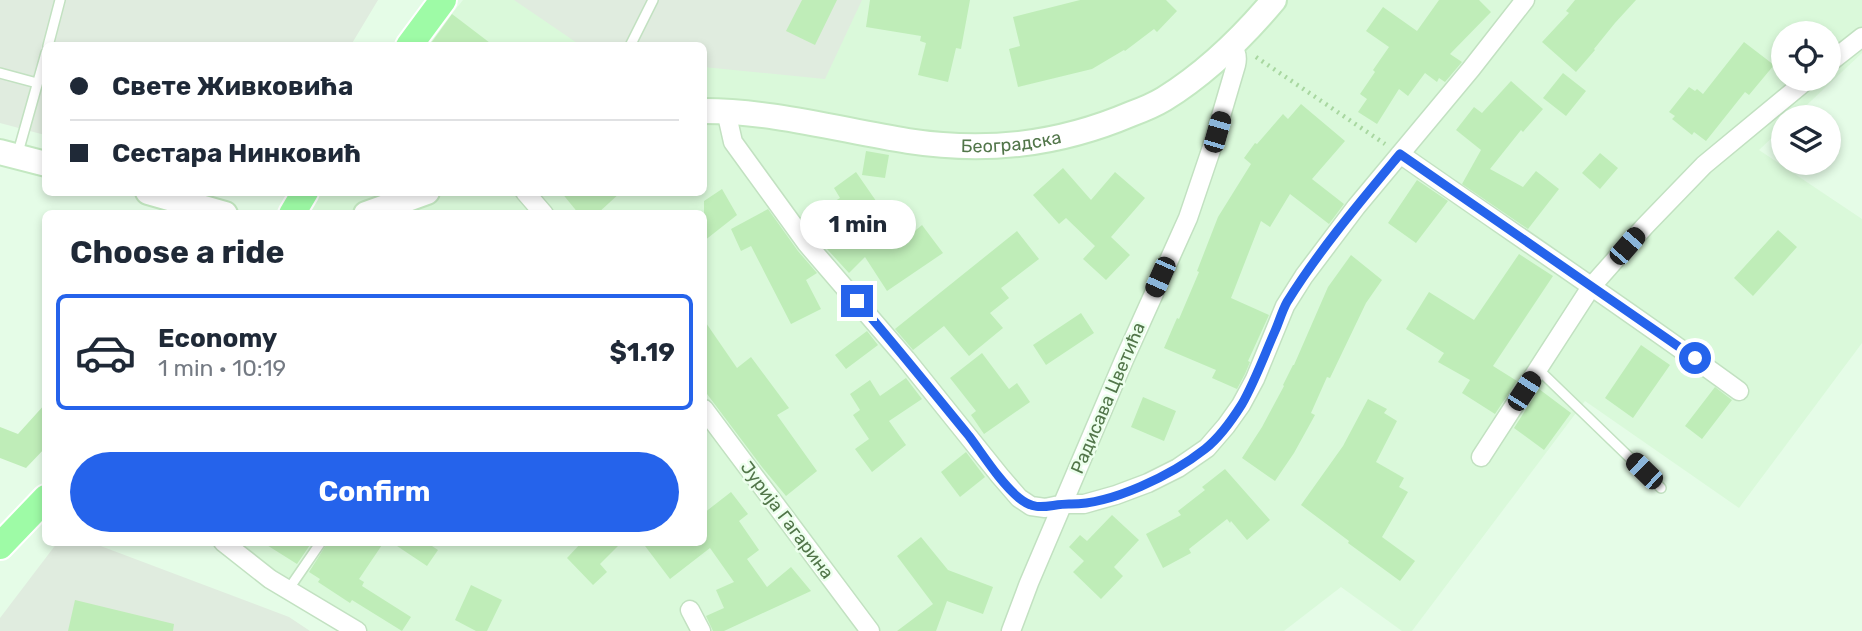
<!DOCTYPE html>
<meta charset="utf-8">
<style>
:root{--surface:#fff;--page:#f2f2f3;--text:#1f2937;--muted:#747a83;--line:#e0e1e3;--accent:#2563eb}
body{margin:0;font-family:Rubik,sans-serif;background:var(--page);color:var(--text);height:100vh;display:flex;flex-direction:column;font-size:26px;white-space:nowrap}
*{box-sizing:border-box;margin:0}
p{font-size:23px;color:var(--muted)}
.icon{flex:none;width:38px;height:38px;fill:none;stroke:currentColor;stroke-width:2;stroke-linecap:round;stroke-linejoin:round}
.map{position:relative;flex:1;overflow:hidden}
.side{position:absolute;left:42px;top:210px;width:665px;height:336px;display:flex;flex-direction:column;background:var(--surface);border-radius:10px;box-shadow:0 4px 10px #0003}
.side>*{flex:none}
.hud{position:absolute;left:42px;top:42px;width:665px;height:154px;border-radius:10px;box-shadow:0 4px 10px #0003;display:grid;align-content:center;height:154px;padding:0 28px;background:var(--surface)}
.tools{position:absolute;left:1771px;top:21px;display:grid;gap:14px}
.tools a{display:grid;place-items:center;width:70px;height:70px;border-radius:50%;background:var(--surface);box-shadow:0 4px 10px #0003;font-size:35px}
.end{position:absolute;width:32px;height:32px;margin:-16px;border:9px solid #2563eb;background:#fff;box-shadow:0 0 0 4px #fff}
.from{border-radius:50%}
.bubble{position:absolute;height:49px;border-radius:24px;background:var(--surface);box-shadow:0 4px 10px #0003;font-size:23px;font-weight:700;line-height:49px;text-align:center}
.car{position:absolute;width:21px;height:42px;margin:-21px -10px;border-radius:9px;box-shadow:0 0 5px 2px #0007;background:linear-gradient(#222 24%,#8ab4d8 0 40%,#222 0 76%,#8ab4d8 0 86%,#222 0)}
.hud b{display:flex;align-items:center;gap:24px;height:66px;font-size:26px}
.hud b+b{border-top:2px solid var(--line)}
.hud i{width:18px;height:18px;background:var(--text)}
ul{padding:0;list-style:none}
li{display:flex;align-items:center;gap:21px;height:116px;margin:0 14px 10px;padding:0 14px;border:4px solid transparent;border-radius:10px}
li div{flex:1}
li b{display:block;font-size:26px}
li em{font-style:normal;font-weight:700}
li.active{border-color:var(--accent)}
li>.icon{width:63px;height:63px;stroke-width:1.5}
h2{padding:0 28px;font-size:32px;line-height:84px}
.primary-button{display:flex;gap:14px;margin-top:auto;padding:14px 28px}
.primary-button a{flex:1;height:80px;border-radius:42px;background:var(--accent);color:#fff;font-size:28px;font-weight:700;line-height:80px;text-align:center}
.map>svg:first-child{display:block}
.residential{fill:#daf9da;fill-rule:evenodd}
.industrial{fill:#e0ecdf}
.building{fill:#bfedb8}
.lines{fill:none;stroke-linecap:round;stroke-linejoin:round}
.lane-casing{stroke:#c2e1c1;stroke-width:12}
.street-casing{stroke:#c2e1c1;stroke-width:21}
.secondary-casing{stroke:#c3e8c1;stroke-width:28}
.primary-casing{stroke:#fff;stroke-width:30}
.path{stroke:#a8d7a0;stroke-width:4.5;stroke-dasharray:2 5;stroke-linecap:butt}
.lane{stroke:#fff;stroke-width:9}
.street{stroke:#fff;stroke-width:18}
.secondary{stroke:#fff;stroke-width:24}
.primary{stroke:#9efba6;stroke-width:26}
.route{stroke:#2563eb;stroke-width:9}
.labels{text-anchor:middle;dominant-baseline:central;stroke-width:5;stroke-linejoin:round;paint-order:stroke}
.street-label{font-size:18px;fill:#52764a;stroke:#ecffed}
</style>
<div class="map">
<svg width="1862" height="631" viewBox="0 0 1862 631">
<rect width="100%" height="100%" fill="#e5fce7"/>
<path class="residential" d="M463 0H1862V53L1794 117H1783V127L1759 150 1862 219V343L1739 508 1585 401 1412 631H1402L1341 587 1284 631H355L221 543 704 542V214L294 213 310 193 704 192V46L427 45ZM1783 33H1829V79H1783Z"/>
<path class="industrial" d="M0 0H378L351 45 46 46 45 135 0 123Z
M514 0H862L825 79 704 67V46L580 45Z
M90 542 289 617 310 631H0V618L57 543Z"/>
<path class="building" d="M802 0H837L815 45 786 31Z
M870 0H970L961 49 956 48 948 82 918 75 926 43 920 41 921 36 866 27Z
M1080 0H1166L1177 11 1157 32 1154 29 1125 51 1124 50 1092 69 1018 87 1009 49 1020 46 1013 17Z
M1439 0H1479L1491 12 1450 54 1462 62 1445 82 1439 78 1437 82 1425 73 1408 96 1399 89 1377 124 1358 112 1367 99 1360 94 1375 72 1373 70 1389 47 1366 31 1383 7 1417 31Z
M1575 0H1636L1615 23 1594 49 1595 50 1576 72 1542 42 1569 13 1566 11Z
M452 14 494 46H429Z
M1744 42 1774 65 1749 95 1745 92 1706 141 1694 132 1692 135 1672 119 1675 116 1669 112 1689 87 1695 91 1697 89 1703 94Z
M1563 73 1586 91 1566 116 1543 98Z
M1511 81 1543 109 1523 132 1521 130 1490 169 1523 187 1536 171 1559 189 1528 229 1462 184 1481 150 1456 130 1474 107 1482 113Z
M1301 104 1345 141 1312 179 1344 204 1329 224 1290 194 1270 227 1261 221 1231 298 1269 315 1248 361 1250 362 1245 374 1237 389 1212 378 1216 370 1164 348 1177 318 1179 319 1199 272 1197 271 1218 217 1251 164 1244 158 1255 143 1257 144 1283 114 1288 119Z
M866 151 889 155 885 178 862 175Z
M1600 153 1618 168 1600 189 1582 173Z
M1063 168 1091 200 1115 172 1145 198 1111 237 1130 255 1106 280 1083 259 1095 246 1066 218 1059 224 1033 195Z
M856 172 883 211 881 213 900 243 922 225 943 253 887 291 865 257 849 273 816 237 804 220 840 198 834 188Z
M1417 180 1448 201 1416 243 1388 223Z
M722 189 737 215 704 241V201Z
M561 192H621L597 214H579Z
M768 209 798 251 817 273 806 280 821 309 791 324 751 246 741 251 731 229Z
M1778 230 1797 247 1753 296 1734 278Z
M1017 231 1039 259 1001 288 1009 298 990 313 1003 328 969 356 944 326 913 350 895 329Z
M1519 254 1553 276 1493 366 1517 381 1495 414 1462 393 1470 380 1438 362 1444 353 1406 329 1429 292 1474 320Z
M1351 255 1382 280 1366 303 1330 378 1327 377 1311 413 1315 415 1294 453 1275 481 1242 458 1262 427 1284 386 1283 385 1293 365H1294L1328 287Z
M1081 313 1094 333 1046 365 1033 345Z
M704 320 737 368 751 357 789 408 777 415 817 471 786 496 762 467 704 390Z
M867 331 878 345 846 369 835 355Z
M1641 345 1670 365 1633 418 1605 398Z
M982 353 1009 389 1017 383 1030 402 984 434 971 415 976 411 950 378Z
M906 378 922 399 889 421 906 445 872 472 855 449 869 439 853 415 860 410 850 394 870 380 880 396Z
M1715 387 1732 400 1702 439 1685 426Z
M1539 389 1571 413 1544 450 1514 428Z
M1143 397 1176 411 1164 441 1131 427Z
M1368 399 1387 409 1384 413 1397 421 1376 462 1404 478 1399 487 1408 492 1382 537 1415 561 1400 581 1348 543 1349 541 1301 505 1343 446Z
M46 403V447L26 468 0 458V427L18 434Z
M966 452 985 477 960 497 941 472Z
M1225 469 1270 520 1247 540 1231 521 1230 523 1227 519 1189 549 1191 553 1163 568 1146 534 1181 515 1178 511 1205 490 1202 487Z
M731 492 748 514 739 521 759 550 747 559 767 587 791 567 811 591 724 631H713L706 616 724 608 716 590 734 582 710 548 670 579 642 542H706L704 540V513Z
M1112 515 1139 540 1114 567 1123 576 1101 599 1073 572 1084 561 1069 547 1080 535 1087 541Z
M921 537 948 570 993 587 983 614 947 601 936 631H897L933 604 897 556Z
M262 542H312L297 564Z
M328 542H384L359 579 364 582 362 586 411 617 402 631 352 600 350 603 318 582 320 579 309 572Z
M391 542H426L438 550 427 566Z
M582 542H622L600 564 607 572 593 585 567 558Z
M471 585 502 600 487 631H476L455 620Z
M75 600 174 624 173 631H68Z"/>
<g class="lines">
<g class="lane-casing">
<path id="lane" d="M48 46 60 0
M630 46 653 0
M0 73 37 83
M17 156 46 53
M1538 369 1661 488
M288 590 321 542"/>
</g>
<g class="street-casing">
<path id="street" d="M1829 63 1862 37
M726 111 733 142 807 244 906 359 1000 476 1019 498 1031 506 1045 508 1064 504H1084L1116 495 1148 483 1178 468 1207 448 1226 426 1241 405 1255 379 1285 306 1304 276 1356 207 1471 69 1525 0
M1400 154C1513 233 1628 310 1739 391
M525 192 544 214
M704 409 870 631
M1481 457 1591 287 1645 226 1704 165 1808 79
M223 542 270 579 357 631
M690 610 701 631
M1011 631 1029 583 1124 360 1188 218 1211 150 1236 65C1238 57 1237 52 1232 46"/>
</g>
<g class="secondary-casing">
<g id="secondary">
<path id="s1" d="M704 111C772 111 840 130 908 141 986 153 1058 145 1131 114 1142 110 1154 105 1164 99 1206 73 1242 38 1274 0"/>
<path d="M0 152 46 164"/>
<path d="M148 192 225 214"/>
<path d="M366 214 427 192"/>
</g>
</g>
<g class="primary-casing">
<path id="primary" d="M409 46 443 0
M292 214 305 192
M0 546 46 498"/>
</g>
<path class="path" d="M1256 57 1385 144"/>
<use href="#lane" class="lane"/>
<use href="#street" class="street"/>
<use href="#secondary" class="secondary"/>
<use href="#primary" class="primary"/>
</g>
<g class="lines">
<path class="route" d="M857 301C895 345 932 391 969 436 984 456 1000 482 1019 498 1037 513 1049 504 1069 504 1111 505 1172 475 1205 449 1219 438 1232 420 1242 404 1255 381 1264 356 1275 331 1279 322 1282 311 1287 302 1320 249 1360 202 1400 154L1695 358"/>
</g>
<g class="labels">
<g class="street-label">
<text stroke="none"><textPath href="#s1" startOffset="310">Београдска</textPath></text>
<text transform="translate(1108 398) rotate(-67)">Радисава Цветића</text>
<text transform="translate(787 520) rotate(53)">Јурија Гагарина</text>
</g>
</g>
</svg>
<div class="tools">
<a><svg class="icon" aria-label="locate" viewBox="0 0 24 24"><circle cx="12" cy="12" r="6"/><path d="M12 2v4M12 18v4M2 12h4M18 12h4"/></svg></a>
<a><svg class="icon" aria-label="layers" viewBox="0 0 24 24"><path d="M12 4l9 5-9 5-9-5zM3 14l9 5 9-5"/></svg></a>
</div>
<i class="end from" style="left:1695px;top:358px"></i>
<i class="end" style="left:857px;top:301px"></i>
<div class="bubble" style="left:800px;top:200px;width:116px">1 min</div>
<i class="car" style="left:1217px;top:132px;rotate:16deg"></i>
<i class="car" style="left:1627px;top:246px;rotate:41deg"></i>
<i class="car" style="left:1160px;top:277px;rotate:204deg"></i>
<i class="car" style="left:1524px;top:391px;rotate:33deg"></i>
<i class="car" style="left:1644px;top:471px;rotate:314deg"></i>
<div class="hud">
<b><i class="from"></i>Свете Живковића</b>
<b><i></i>Сестара Нинковић</b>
</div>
<section class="side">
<h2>Choose a ride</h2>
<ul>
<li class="active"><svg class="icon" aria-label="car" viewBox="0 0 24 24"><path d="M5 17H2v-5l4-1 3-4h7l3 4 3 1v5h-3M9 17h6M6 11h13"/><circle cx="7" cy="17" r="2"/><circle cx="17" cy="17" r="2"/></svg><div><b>Economy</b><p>1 min · 10:19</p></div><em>$1.19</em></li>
</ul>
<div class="primary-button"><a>Confirm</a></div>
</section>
</div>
